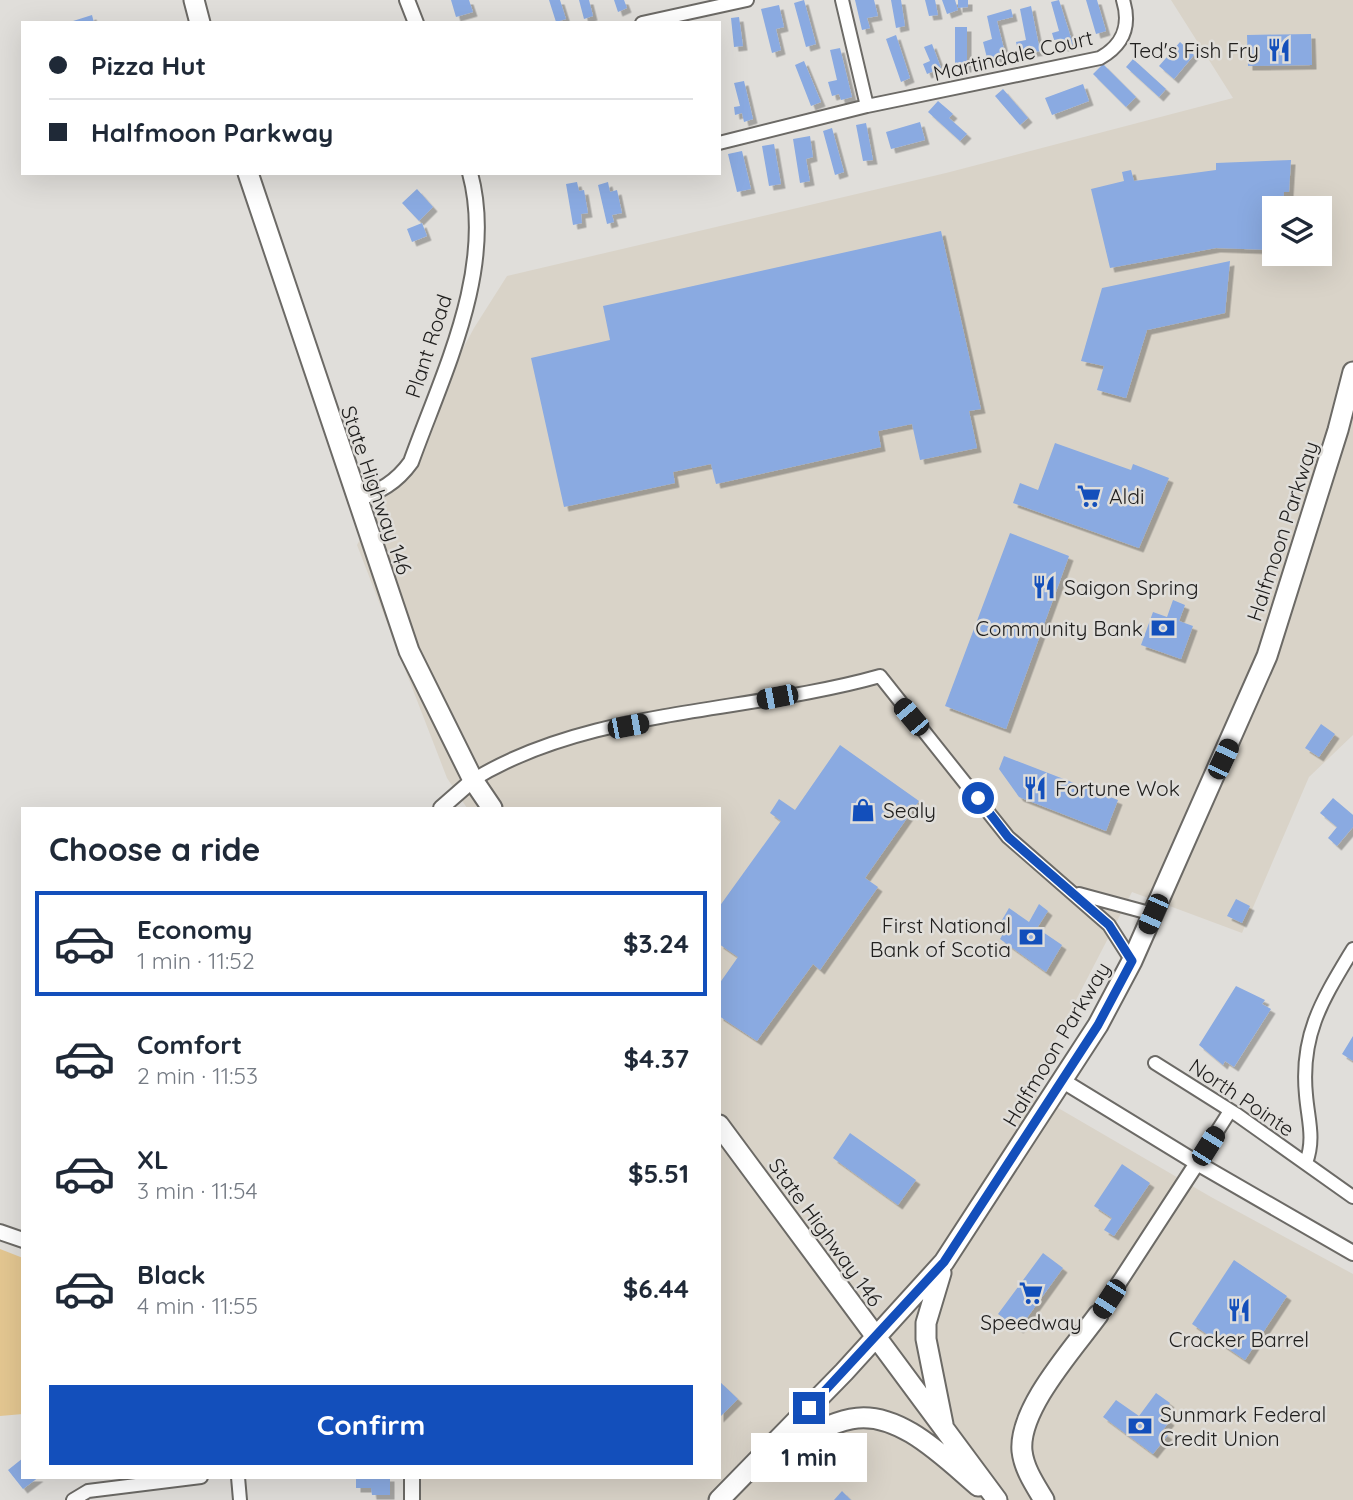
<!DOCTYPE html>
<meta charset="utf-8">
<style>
:root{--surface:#fff;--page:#f6f6f7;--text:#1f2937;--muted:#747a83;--line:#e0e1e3;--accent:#134fbb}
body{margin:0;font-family:Quicksand,sans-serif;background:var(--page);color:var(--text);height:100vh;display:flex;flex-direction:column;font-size:26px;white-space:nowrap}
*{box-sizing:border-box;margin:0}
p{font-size:23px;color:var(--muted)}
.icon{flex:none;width:38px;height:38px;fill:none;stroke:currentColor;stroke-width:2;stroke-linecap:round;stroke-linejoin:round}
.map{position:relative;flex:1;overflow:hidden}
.panel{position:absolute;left:21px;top:807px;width:700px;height:672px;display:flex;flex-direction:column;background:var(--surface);border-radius:0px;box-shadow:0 7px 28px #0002}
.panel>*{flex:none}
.top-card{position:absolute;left:21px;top:21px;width:700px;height:154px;border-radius:0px;box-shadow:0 7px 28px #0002;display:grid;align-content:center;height:154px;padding:0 28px;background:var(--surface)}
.buttons{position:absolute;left:1262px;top:196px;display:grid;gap:14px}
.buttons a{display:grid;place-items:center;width:70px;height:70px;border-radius:0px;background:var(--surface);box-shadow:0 7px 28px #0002;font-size:35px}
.end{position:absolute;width:32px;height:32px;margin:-16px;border:9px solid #134fbb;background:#fff;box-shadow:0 0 0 4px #fff}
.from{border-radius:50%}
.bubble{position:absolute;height:49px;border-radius:0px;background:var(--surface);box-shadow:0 7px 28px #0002;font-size:23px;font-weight:700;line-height:49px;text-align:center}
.car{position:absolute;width:21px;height:42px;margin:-21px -10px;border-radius:9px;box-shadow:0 0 5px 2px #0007;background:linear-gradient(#222 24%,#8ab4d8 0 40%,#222 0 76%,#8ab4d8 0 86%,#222 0)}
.top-card b{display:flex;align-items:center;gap:24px;height:66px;font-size:26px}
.top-card b+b{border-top:2px solid var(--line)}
.top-card i{width:18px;height:18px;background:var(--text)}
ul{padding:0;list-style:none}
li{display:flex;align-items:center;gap:21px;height:105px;margin:0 14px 10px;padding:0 14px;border:4px solid transparent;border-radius:0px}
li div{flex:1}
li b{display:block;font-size:26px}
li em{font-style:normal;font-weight:700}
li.active{border-color:var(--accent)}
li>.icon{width:63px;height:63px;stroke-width:1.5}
h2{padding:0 28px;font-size:32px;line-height:84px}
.action{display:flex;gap:14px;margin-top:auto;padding:14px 28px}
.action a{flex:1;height:80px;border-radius:0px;background:var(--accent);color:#fff;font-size:28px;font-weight:700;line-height:80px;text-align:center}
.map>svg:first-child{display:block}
.built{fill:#d9d3c8;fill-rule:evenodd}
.green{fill:#e4c791}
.building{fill:#8aaae1;filter:url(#shadow)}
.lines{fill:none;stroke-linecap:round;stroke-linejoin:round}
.minor-casing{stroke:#6c6a66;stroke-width:16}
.tertiary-casing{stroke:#6c6a66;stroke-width:18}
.primary-casing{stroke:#6c6a66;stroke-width:23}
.minor{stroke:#fff;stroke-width:12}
.tertiary{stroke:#fff;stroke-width:14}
.primary{stroke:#fff;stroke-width:19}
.route{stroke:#134fbb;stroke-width:9}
.labels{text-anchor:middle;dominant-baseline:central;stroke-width:5;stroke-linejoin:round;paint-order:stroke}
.poi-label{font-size:21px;fill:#21201f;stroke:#e0deda;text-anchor:start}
.street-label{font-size:21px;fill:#21201f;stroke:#e0deda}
</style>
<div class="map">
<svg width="1353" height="1500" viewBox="0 0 1353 1500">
<defs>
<filter id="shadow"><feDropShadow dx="4.5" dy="4.5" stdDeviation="0" flood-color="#0004"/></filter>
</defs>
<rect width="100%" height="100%" fill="#e0deda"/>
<path class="built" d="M1171 0H1353V735L1309 777 1242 933 1132 892 1029 1091 1211 1197 1353 1274V1500H417L418 1477H719V808H467L447 778 357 545 474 328 507 276 946 173 1233 98ZM1274 208H1320V254H1274Z"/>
<path class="green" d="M0 1249 23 1258V1414L0 1416Z"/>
<path class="building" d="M451 0H469L473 12 456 17Z
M549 0H560L566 19 556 22Z
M579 0H589L593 16 584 19Z
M614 0H624L627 8 618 12Z
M804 0 816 44 806 47 794 3Z
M855 0H874L878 16 867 18 870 28 862 30Z
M891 0H901L905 26 896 28Z
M925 0H935L938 15 929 16Z
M942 0H955L958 10 947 14Z
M958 0H968V7L958 8Z
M1059 0 1073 44 1063 47 1060 39 1054 40 1052 33 1059 31 1051 2Z
M1086 0H1097L1106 31 1096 34Z
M779 5 784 27 776 29 781 50 772 53 761 9Z
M1031 6 1040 51 1019 55 1016 42 1026 40 1020 9Z
M1011 9 1013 17 997 21 1006 57 988 62 983 42 992 39 987 16Z
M92 15 94 23H70V22Z
M739 17 743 46 734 47 731 18Z
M955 27H967V68H955Z
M1311 34 1312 65 1248 66 1247 35Z
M896 35 910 78 901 82 886 39Z
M1180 42 1194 55 1174 79 1159 66Z
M932 44 941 68 927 74 923 64 930 61 924 47Z
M840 48 852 97 841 100 839 94 832 96 828 82 837 80 830 50Z
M1133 59 1166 89 1159 97 1126 67Z
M804 61 821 102 811 106 795 65Z
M1103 64 1136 97 1126 107 1093 74Z
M744 81 753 119 744 122 742 113 735 115 734 107 740 106 734 83Z
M1083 84 1089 101 1052 115 1045 98Z
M1003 89 1028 118 1020 125 995 96Z
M938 101 953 114 949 118 967 134 960 141 928 112Z
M920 122 925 140 891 149 886 132Z
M866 123 873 160 863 161 856 125Z
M832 128 844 172 835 175 823 131Z
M810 136 813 157 806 159 810 181 800 183 793 139Z
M774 144 781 184 769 186 762 146Z
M742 151 751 189 737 192 728 154Z
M1291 160 1289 192H1284L1283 208H1274V250L1216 248 1110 268 1091 189 1124 181 1122 172 1131 170 1134 181 1216 170V163Z
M577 182 579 191 584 190 588 213 581 214 582 223 573 225 566 184Z
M608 182 610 192 617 190 622 213 612 215 614 222 607 224 598 185Z
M417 189 433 207 419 221 402 203Z
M422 223 427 236 412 242 407 229Z
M941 231 981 409 969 411 977 448 920 460 912 424 878 431 881 447 716 484 711 464 673 472 675 483 564 507 531 358 610 340 603 306Z
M1230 261 1225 313 1147 330 1126 398 1097 390 1104 366 1081 361 1102 288Z
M1055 443 1131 470 1133 464 1169 478 1139 548 1013 503 1020 483 1038 490Z
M1010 533 1069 556 1006 729 945 706Z
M1173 600 1185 605 1179 621 1193 626 1181 659 1141 645 1153 612 1167 617Z
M1321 724 1335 734 1319 757 1305 748Z
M840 745 919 801 865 878 878 887 820 970 813 964 757 1041 719 1016V984L738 957 719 944V907L781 821 770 813 779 799 795 810Z
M1004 756 1118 800 1106 831 1019 797 999 769Z
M1333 798 1353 815V827L1337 846 1328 838 1337 827 1320 813Z
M1236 899 1250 906 1242 923 1227 916Z
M1039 904 1048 911 1037 928 1062 945 1046 972 1000 939 1008 925 1002 920 1009 908 1029 922Z
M1236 986 1265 1000 1262 1004 1271 1009 1234 1067 1225 1061 1223 1065 1199 1045Z
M1353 1036V1061L1342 1054Z
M850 1133 916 1180 898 1205 833 1158Z
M1122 1164 1150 1183 1114 1236 1104 1230 1112 1218 1094 1206Z
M1043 1253 1063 1268 1019 1329 998 1314Z
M1234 1260 1287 1296 1245 1360 1192 1324Z
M719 1381 738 1399 719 1418Z
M1156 1393 1170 1403 1162 1415 1170 1421 1162 1431 1168 1435 1153 1454 1103 1417 1116 1400 1139 1416Z
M23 1458V1477H39L23 1489 8 1470Z
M356 1477H390V1495H372L371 1488H356Z
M842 1491 851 1500H834Z"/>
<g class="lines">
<g class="minor-casing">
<path id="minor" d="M842 0 867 106
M642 23 747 0
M719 143 867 106 1100 58C1123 45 1131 26 1123 0
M473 780C589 708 750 713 880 676L1008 837 1109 925 1132 961
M1079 894 1153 914
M1155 1063 1236 1114 1353 1197
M1197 1163 1230 1111
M1306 1163C1315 1138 1308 1120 1306 1095 1300 1034 1323 999 1353 949
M238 1477 240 1500
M73 1500 88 1491 201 1477"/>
</g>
<g class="tertiary-casing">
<path id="tertiary" d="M407 0 416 23
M356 500C380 491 396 483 411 462 443 373 496 269 470 173
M441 808 473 780
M1063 1081 1197 1163 1353 1253
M0 1232 23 1240
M1098 1315 1197 1163
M412 1500V1477"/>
</g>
<g class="primary-casing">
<path id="primary" d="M194 0 200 23
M248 173 409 651 473 780 492 808
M719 1125 997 1500
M941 1273 926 1323V1339L943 1424
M770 1454C796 1442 823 1425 851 1419 898 1409 945 1458 978 1486
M719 1500 844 1372 944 1262 1098 1025 1132 961 1267 656 1338 430 1353 372
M1044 1500C1035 1485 1024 1469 1022 1451 1018 1409 1074 1348 1098 1315"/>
</g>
<use href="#minor" class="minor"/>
<use href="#tertiary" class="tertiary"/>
<use href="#primary" class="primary"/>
</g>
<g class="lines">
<path class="route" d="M809 1408 944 1262 1098 1025 1132 961 1109 925 1008 837 978 798"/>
</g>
<defs>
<g id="restaurant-bare" transform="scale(1.89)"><path d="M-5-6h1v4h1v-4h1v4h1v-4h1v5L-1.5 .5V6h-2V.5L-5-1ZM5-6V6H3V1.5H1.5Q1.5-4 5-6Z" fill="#134fbb" stroke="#e0deda" stroke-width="2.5" paint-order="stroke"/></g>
<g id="supermarket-bare" transform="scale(1.89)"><path d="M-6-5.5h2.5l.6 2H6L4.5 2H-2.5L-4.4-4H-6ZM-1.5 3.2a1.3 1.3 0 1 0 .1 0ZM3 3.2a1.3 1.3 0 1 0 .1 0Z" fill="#134fbb" stroke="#e0deda" stroke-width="2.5" paint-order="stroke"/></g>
<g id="bank-bare" transform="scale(1.89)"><path d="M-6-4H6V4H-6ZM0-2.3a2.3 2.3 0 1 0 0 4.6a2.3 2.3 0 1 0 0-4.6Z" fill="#134fbb" stroke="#e0deda" stroke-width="2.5" paint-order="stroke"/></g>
<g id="shop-bare" transform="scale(1.89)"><path d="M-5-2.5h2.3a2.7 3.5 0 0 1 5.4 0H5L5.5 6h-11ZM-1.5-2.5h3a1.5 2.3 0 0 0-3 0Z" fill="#134fbb" stroke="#e0deda" stroke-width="2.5" paint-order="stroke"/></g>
</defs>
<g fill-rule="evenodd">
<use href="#restaurant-bare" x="1279" y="50"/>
<use href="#supermarket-bare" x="1089" y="496"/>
<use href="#restaurant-bare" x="1044" y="587"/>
<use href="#bank-bare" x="1163" y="628"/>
<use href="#restaurant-bare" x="1035" y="788"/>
<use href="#shop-bare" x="863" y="810"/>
<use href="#bank-bare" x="1031" y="937"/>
<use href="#supermarket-bare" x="1031" y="1293"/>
<use href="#restaurant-bare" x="1239" y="1310"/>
<use href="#bank-bare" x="1140" y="1426"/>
</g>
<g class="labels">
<g class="poi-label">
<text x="1259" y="50" text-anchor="end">Ted's Fish Fry</text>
<text x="1109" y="496">Aldi</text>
<text x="1064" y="587">Saigon Spring</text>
<text x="1143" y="628" text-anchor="end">Community Bank</text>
<text x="1055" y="788">Fortune Wok</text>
<text x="883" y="810">Sealy</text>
<text x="1011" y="925" text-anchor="end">First National<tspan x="1011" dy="24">Bank of Scotia</tspan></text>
<text x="1031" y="1322" text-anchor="middle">Speedway</text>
<text x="1239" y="1339" text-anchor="middle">Cracker Barrel</text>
<text x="1160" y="1414">Sunmark Federal<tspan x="1160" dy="24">Credit Union</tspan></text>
</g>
<g class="street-label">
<text transform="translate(1013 55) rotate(-13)">Martindale Court</text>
<text transform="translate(428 346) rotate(-72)">Plant Road</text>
<text transform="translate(377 490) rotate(71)">State Highway 146</text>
<text transform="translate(1282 531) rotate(-72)">Halfmoon Parkway</text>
<text transform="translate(1056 1044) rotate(-59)">Halfmoon Parkway</text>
<text transform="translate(1242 1097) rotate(34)">North Pointe</text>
<text transform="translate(826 1232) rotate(54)">State Highway 146</text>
</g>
</g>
</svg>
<div class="buttons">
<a><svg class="icon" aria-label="layers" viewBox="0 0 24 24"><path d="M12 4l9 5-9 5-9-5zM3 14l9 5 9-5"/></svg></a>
</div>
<i class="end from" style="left:978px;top:798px"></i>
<i class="end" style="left:809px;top:1408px"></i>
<div class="bubble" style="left:751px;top:1433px;width:116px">1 min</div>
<i class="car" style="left:777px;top:697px;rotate:259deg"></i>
<i class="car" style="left:911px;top:717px;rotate:320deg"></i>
<i class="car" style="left:628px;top:726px;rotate:79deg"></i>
<i class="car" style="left:1223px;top:759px;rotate:25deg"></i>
<i class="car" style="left:1153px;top:914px;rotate:204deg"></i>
<i class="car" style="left:1208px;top:1146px;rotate:32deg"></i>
<i class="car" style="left:1109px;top:1299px;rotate:213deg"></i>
<div class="top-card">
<b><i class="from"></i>Pizza Hut</b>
<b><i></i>Halfmoon Parkway</b>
</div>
<section class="panel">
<h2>Choose a ride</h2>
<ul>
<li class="active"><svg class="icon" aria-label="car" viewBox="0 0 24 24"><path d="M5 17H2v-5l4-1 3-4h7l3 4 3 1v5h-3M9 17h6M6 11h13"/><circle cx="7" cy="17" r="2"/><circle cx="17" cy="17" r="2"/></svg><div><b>Economy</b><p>1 min · 11:52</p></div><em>$3.24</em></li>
<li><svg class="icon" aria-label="car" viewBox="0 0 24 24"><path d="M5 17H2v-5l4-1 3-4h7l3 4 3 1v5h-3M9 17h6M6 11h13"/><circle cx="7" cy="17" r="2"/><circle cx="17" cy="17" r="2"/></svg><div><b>Comfort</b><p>2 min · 11:53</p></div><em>$4.37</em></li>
<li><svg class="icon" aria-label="car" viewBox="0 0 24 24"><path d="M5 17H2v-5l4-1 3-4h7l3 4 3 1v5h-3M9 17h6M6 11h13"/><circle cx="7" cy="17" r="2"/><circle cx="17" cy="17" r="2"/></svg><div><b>XL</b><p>3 min · 11:54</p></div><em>$5.51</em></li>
<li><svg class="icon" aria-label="car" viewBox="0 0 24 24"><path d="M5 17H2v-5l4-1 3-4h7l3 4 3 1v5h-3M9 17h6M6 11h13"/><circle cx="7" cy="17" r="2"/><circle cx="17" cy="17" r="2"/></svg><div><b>Black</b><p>4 min · 11:55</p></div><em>$6.44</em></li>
</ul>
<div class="action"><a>Confirm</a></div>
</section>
</div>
